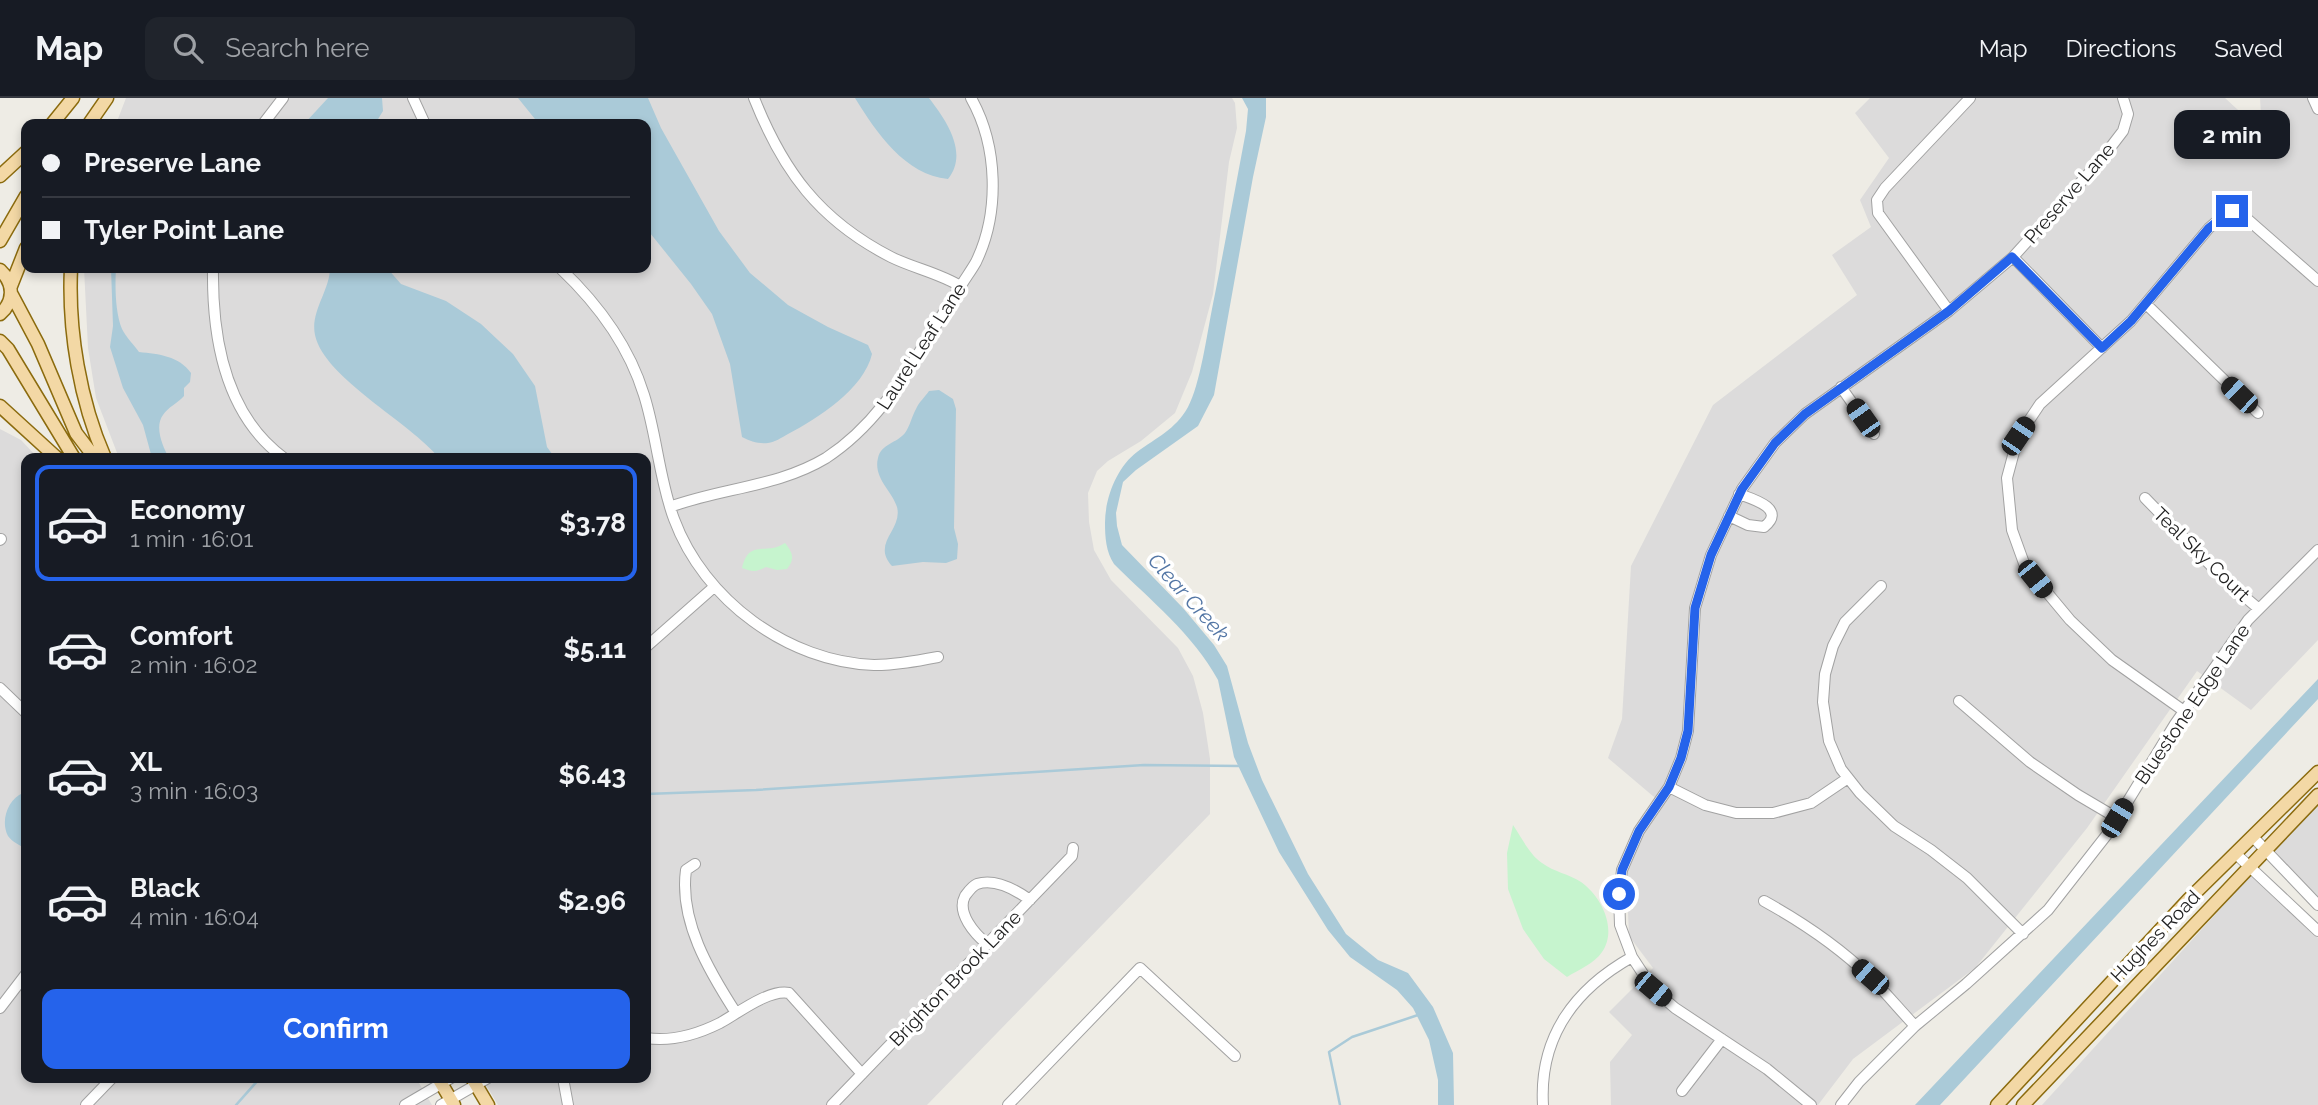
<!DOCTYPE html>
<meta charset="utf-8">
<style>
:root{--surface:#171b24;--page:#20242c;--text:#f1f3f6;--muted:#9ea1a6;--line:#363941;--accent:#2563eb}
body{margin:0;font-family:Raleway,sans-serif;background:var(--page);color:var(--text);height:100vh;display:flex;flex-direction:column;font-size:26px;white-space:nowrap}
*{box-sizing:border-box;margin:0}
p{font-size:23px;color:var(--muted)}
.icon{flex:none;width:38px;height:38px;fill:none;stroke:currentColor;stroke-width:2;stroke-linecap:round;stroke-linejoin:round}
.map{position:relative;flex:1;overflow:hidden}
.side{position:absolute;left:21px;top:355px;width:630px;height:630px;display:flex;flex-direction:column;background:var(--surface);border-radius:14px;box-shadow:0 4px 10px #0003}
.side>*{flex:none}
.top-card{position:absolute;left:21px;top:21px;width:630px;height:154px;border-radius:14px;box-shadow:0 4px 10px #0003;display:grid;align-content:center;height:154px;padding:0 21px;background:var(--surface)}
.end{position:absolute;width:32px;height:32px;margin:-16px;border:9px solid #2563eb;background:#fff;box-shadow:0 0 0 4px #fff}
.from{border-radius:50%}
.bubble{position:absolute;height:49px;border-radius:14px;background:var(--surface);box-shadow:0 4px 10px #0003;font-size:23px;font-weight:700;line-height:49px;text-align:center}
.car{position:absolute;width:21px;height:42px;margin:-21px -10px;border-radius:9px;box-shadow:0 0 5px 2px #0007;background:linear-gradient(#222 24%,#8ab4d8 0 40%,#222 0 76%,#8ab4d8 0 86%,#222 0)}
.top-card b{display:flex;align-items:center;gap:24px;height:66px;font-size:26px}
.top-card b+b{border-top:2px solid var(--line)}
.top-card i{width:18px;height:18px;background:var(--text)}
ul{padding:12px 0 0;list-style:none}
li{display:flex;align-items:center;gap:21px;height:116px;margin:0 14px 10px;padding:0 7px;border:4px solid transparent;border-radius:14px}
li div{flex:1}
li b{display:block;font-size:26px}
li em{font-style:normal;font-weight:700}
li.selected{border-color:var(--accent)}
li>.icon{width:63px;height:63px;stroke-width:1.5}
.button{display:flex;gap:14px;margin-top:auto;padding:14px 21px}
.button a{flex:1;height:80px;border-radius:14px;background:var(--accent);color:#fff;font-size:28px;font-weight:700;line-height:80px;text-align:center}
header{display:flex;align-items:center;gap:42px;box-sizing:border-box;height:98px;padding:0 35px;background:var(--surface);border-bottom:2px solid var(--line)}
header strong{font-size:33px}
nav{display:flex;gap:38px;margin-inline-start:auto;font-size:24px}
.search{width:490px;height:63px;background:var(--page);display:flex;align-items:center;gap:18px;box-sizing:border-box;padding:0 24px;border-radius:14px;color:var(--muted);font-size:26px}
.map>svg:first-child{display:block}
.residential{fill:#dcdbdb}
.park{fill:#c6f4ce}
.water{fill:#aacad8}
.lines{fill:none;stroke-linecap:round;stroke-linejoin:round}
.stream{stroke:#aacad8;stroke-width:2.5}
.minor-casing{stroke:#a2a2a2;stroke-width:12}
.major-casing{stroke:#8b6b0e;stroke-width:15}
.minor{stroke:#fff;stroke-width:10}
.major{stroke:#f3d8a5;stroke-width:12}
.route{stroke:#2563eb;stroke-width:9}
.labels{text-anchor:middle;dominant-baseline:central;stroke-width:7;stroke-linejoin:round;paint-order:stroke}
.street-label{font-size:19px;fill:#1e1e1e;stroke:#fff}
.water-label{font-size:21px;font-style:italic;fill:#5376a5;stroke:#fff}
</style>
<header>
<strong>Map</strong>
<div class="search"><svg class="icon" aria-label="search" viewBox="0 0 24 24"><circle cx="10" cy="10" r="6"/><path d="M15 15l6 6"/></svg>Search here</div>
<nav><a>Map</a><a>Directions</a><a>Saved</a></nav>
</header>
<div class="map">
<svg width="2318" height="1007" viewBox="0 0 2318 1007">
<rect width="100%" height="100%" fill="#eeece5"/>
<path class="residential" d="M126 0H1232L1235 5 1237 30 1229 64 1213 196 1192 274 1175 315 1141 343 1108 363 1097 373 1088 395 1089 424 1094 452 1111 482 1178 550 1193 578 1203 615 1210 661V716L927 1007H498L482 980H646V360H119L96 300 88 250 84 170H646V26H116Z
M1870 0H2225L2262 34 2260 0H2318V542L2251 612 2197 573 2087 730 1975 870 1853 961 1818 1007H1611L1610 964 1632 937 1609 914 1653 870 1629 838 1626 766 1660 704 1608 660 1622 621 1631 468 1713 307 1857 197 1832 157 1871 129 1860 102 1889 60 1855 15Z
M0 331 21 342 38 360H26V980H416L432 1007H0Z
M2318 705V803L2275 753Z
M2251 777 2318 840V1007H2042Z"/>
<path class="park" d="M785 445C793 455 795 461 787 471L777 472 766 469C757 474 753 474 742 470 749 440 766 458 785 445Z
M1513 727C1522 740 1529 756 1542 765 1554 774 1569 776 1581 784 1601 798 1618 831 1602 854 1595 865 1578 872 1567 879L1544 861 1523 831 1508 791 1507 755Z"/>
<path class="water" d="M328 0H382L383 13 375 26H304Z
M518 0H648L661 30 719 133 750 175 788 207 828 229 868 247 872 256C864 291 817 321 788 336 781 340 775 344 768 345 758 346 750 343 742 339L730 266 712 216 691 186 646 130V26H539Z
M855 0H929C946 22 969 55 948 81 905 77 876 34 855 0Z
M1242 0H1266V19L1253 79 1214 297 1198 328 1136 372 1123 384 1116 415 1117 428 1122 447 1183 510 1214 547 1227 568 1248 645 1262 682 1308 776 1346 836 1378 862 1408 875 1433 909 1453 955 1454 1007H1438V982L1429 942 1413 910 1397 892 1350 859 1328 832 1279 754 1234 659 1218 582C1193 536 1150 502 1114 466 1106 454 1105 439 1105 425 1105 400 1117 369 1137 354 1157 339 1175 332 1188 309 1200 287 1207 236 1212 211 1224 151 1235 92 1246 33L1248 11Z
M111 170H116C115 188 115 214 122 231 126 239 134 247 139 254 159 256 179 258 191 275L190 284 184 290V298C178 305 168 309 163 317 154 329 163 349 169 360H152L143 327 123 290 110 249 113 228Z
M330 170H387L401 186 446 203 481 226 513 256 535 288 547 349 555 360H439C411 325 324 280 315 237 310 214 330 192 330 170Z
M939 292 953 301 956 311 954 430 958 446 957 461 946 465 923 464 892 468C871 445 903 432 897 409 892 393 873 380 878 360 881 346 897 345 905 335 910 328 912 318 916 311 919 304 925 299 929 293Z
M2318 581V601L1940 1007H1915Z
M23 695 26 696V751C20 747 12 744 8 738 0 723 8 701 23 695Z"/>
<g class="lines">
<path class="stream" d="M646 696 756 692 1144 667 1240 668
M236 1007 260 980
M1340 1007 1329 954 1352 939 1418 917"/>
<g class="minor-casing">
<path id="minor" d="M413 0 425 26
M754 0C783 73 819 122 891 159 913 170 939 175 960 188
M2313 0 2318 11
M263 26 283 0
M2013 159 2102 250
M213 170C212 238 225 317 284 360
M560 170C597 205 629 248 644 297 657 338 659 381 674 421 704 502 788 564 874 567 896 567 917 563 938 559
M2146 206 2258 315
M1949 213 1878 115 1877 102 1885 90 1970 0
M1841 289 1874 336
M2145 400 2226 483 2259 511
M670 409C721 390 778 389 826 360 872 330 900 286 928 240 938 224 948 207 959 191 964 182 971 173 976 164 1000 114 998 48 971 0
M1729 418 1748 427 1764 429C1787 411 1753 401 1739 396
M0 442 1 441
M1881 488 1845 524 1833 548 1825 576 1823 604 1829 643 1841 671 1860 695 1894 728 1931 752 1967 780 2023 836
M646 549 714 489
M0 590 26 615
M1959 603 2030 664 2078 697 2117 720
M2184 613 2112 562 2070 522 2025 468 2012 432 2007 380 2018 339 2040 306 2131 223 2209 130 2223 118 2233 113 2245 119 2318 183
M1669 689 1705 707 1736 715H1773L1811 705 1848 680
M2253 739 2318 807
M2236 756 2318 833
M695 766 686 772C679 823 709 873 736 915
M1764 803C1802 824 1839 849 1870 879 1886 895 1900 912 1915 928
M987 846C975 836 956 815 965 798 968 794 972 788 977 786 995 780 1016 792 1030 802
M0 910 26 876
M646 940C672 944 696 937 720 925 738 915 769 891 789 895L862 976
M563 980 568 1007
M1682 993 1722 941
M86 1007 112 980
M405 1007 451 980
M441 1007 488 980
M832 1007 1072 758 1073 750
M1008 1007 1140 870 1235 958
M1543 1007C1539 939 1575 891 1632 859
M1811 1007 1767 971 1675 910 1653 891 1632 859 1620 827 1619 796 1622 772 1639 733 1669 689 1681 660 1688 633 1695 510 1711 457 1742 391 1775 345 1805 316 1949 213 2013 159 2100 63 2123 33 2128 16 2123 0
M1841 1007 1859 984 1915 928 1966 886 2048 812 2109 734 2175 626 2248 522 2318 452"/>
</g>
<g class="major-casing">
<path id="major" d="M52 26 73 0
M89 26 107 0
M0 78 26 54
M0 143 26 98
M71 170C68 233 80 303 105 360
M0 172C14 185 15 203 0 216
M11 188 26 150
M12 197 38 246 76 335 95 360
M0 243 8 251 74 360
M0 308 57 360
M438 980 454 1007
M472 980 488 1007
M1997 1007 2188 802 2318 674
M2023 1007 2318 697"/>
</g>
<use href="#minor" class="minor"/>
<use href="#major" class="major"/>
</g>
<g class="lines">
<path class="route" d="M1619 796 1622 772 1639 733 1669 689 1681 660 1688 633 1695 510 1711 457 1742 391 1775 345 1805 316 1949 213 2012 159 2102 250 2131 223 2209 130 2224 118 2232 113"/>
</g>
<g class="labels">
<g class="street-label">
<text transform="translate(2069 95) rotate(-49)">Preserve Lane</text>
<text transform="translate(921 248) rotate(-57)">Laurel Leaf Lane</text>
<text transform="translate(2202 456) rotate(44)">Teal Sky Court</text>
<text transform="translate(2192 606) rotate(-56)">Bluestone Edge Lane</text>
<text transform="translate(2155 838) rotate(-46)">Hughes Road</text>
<text transform="translate(955 880) rotate(-46)">Brighton Brook Lane</text>
</g>
<g class="water-label">
<text transform="translate(1189 499) rotate(48)">Clear Creek</text>
</g>
</g>
</svg>
<i class="end from" style="left:1619px;top:796px"></i>
<i class="end" style="left:2232px;top:113px"></i>
<div class="bubble" style="left:2174px;top:12px;width:116px">2 min</div>
<i class="car" style="left:2239px;top:297px;rotate:314deg"></i>
<i class="car" style="left:1863px;top:320px;rotate:325deg"></i>
<i class="car" style="left:2018px;top:338px;rotate:34deg"></i>
<i class="car" style="left:2035px;top:481px;rotate:141deg"></i>
<i class="car" style="left:2117px;top:720px;rotate:31deg"></i>
<i class="car" style="left:1870px;top:879px;rotate:311deg"></i>
<i class="car" style="left:1653px;top:891px;rotate:130deg"></i>
<div class="top-card">
<b><i class="from"></i>Preserve Lane</b>
<b><i></i>Tyler Point Lane</b>
</div>
<section class="side">
<ul>
<li class="selected"><svg class="icon" aria-label="car" viewBox="0 0 24 24"><path d="M5 17H2v-5l4-1 3-4h7l3 4 3 1v5h-3M9 17h6M6 11h13"/><circle cx="7" cy="17" r="2"/><circle cx="17" cy="17" r="2"/></svg><div><b>Economy</b><p>1 min · 16:01</p></div><em>$3.78</em></li>
<li><svg class="icon" aria-label="car" viewBox="0 0 24 24"><path d="M5 17H2v-5l4-1 3-4h7l3 4 3 1v5h-3M9 17h6M6 11h13"/><circle cx="7" cy="17" r="2"/><circle cx="17" cy="17" r="2"/></svg><div><b>Comfort</b><p>2 min · 16:02</p></div><em>$5.11</em></li>
<li><svg class="icon" aria-label="car" viewBox="0 0 24 24"><path d="M5 17H2v-5l4-1 3-4h7l3 4 3 1v5h-3M9 17h6M6 11h13"/><circle cx="7" cy="17" r="2"/><circle cx="17" cy="17" r="2"/></svg><div><b>XL</b><p>3 min · 16:03</p></div><em>$6.43</em></li>
<li><svg class="icon" aria-label="car" viewBox="0 0 24 24"><path d="M5 17H2v-5l4-1 3-4h7l3 4 3 1v5h-3M9 17h6M6 11h13"/><circle cx="7" cy="17" r="2"/><circle cx="17" cy="17" r="2"/></svg><div><b>Black</b><p>4 min · 16:04</p></div><em>$2.96</em></li>
</ul>
<div class="button"><a>Confirm</a></div>
</section>
</div>
